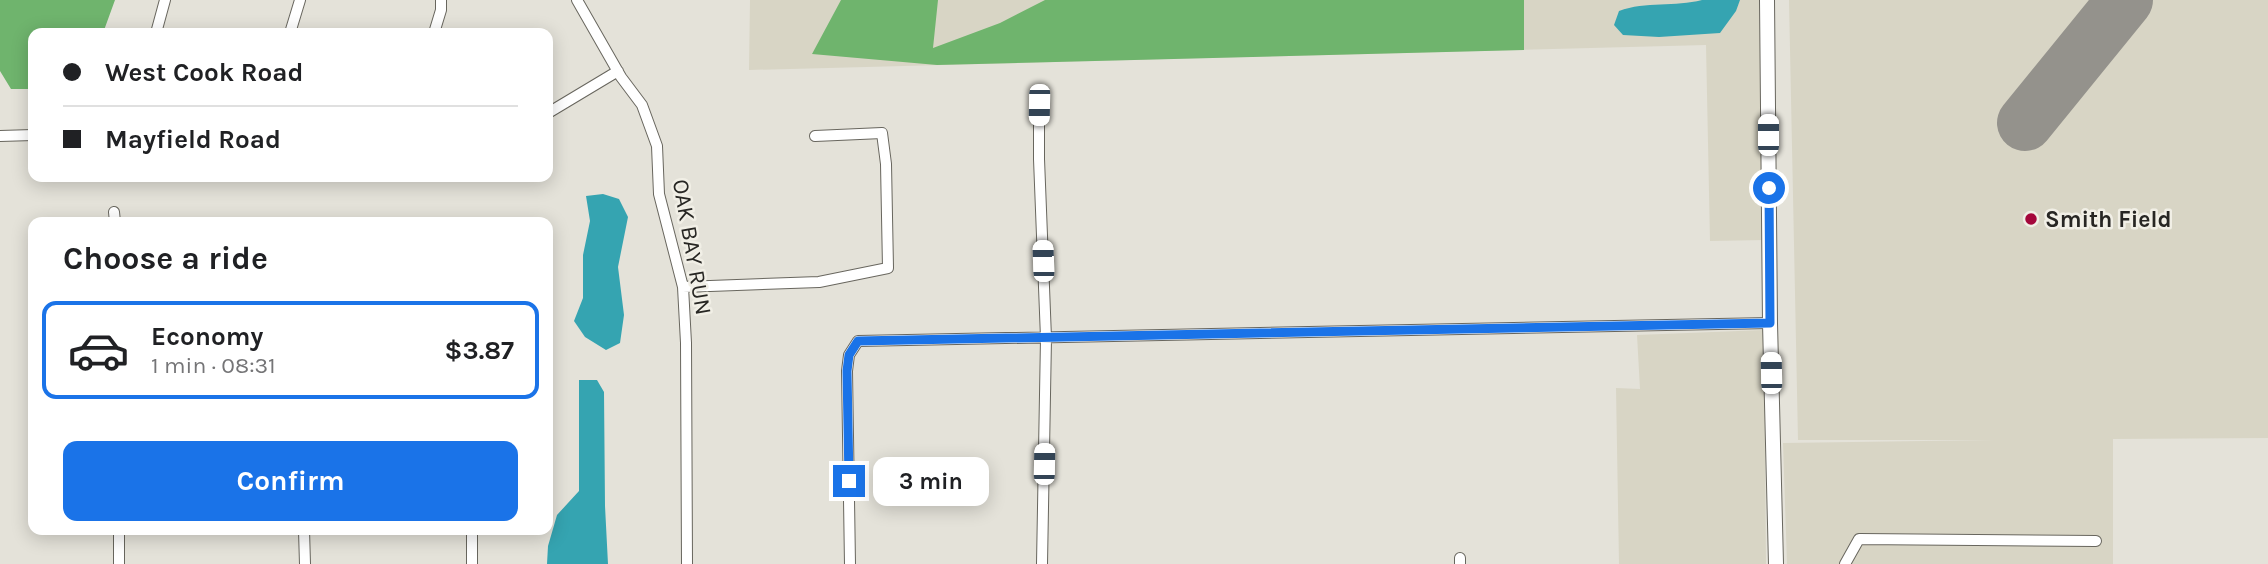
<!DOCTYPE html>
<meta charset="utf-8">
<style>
:root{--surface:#fff;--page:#f6f6f6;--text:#202124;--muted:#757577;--line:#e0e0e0;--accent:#1a73e8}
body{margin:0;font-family:Karla,sans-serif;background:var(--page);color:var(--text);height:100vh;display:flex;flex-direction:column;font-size:26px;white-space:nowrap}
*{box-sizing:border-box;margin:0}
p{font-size:23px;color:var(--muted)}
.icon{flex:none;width:38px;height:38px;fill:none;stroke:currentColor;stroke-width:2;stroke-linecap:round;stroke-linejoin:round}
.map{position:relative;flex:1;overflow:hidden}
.details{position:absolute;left:28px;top:217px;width:525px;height:318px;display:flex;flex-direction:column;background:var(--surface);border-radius:14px;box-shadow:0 4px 18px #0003}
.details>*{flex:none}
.banner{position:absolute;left:28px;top:28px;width:525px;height:154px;border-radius:14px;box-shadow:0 4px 18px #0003;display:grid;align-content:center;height:154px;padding:0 35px;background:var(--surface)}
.end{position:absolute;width:32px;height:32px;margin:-16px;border:9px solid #1a73e8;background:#fff;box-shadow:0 0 0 4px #fff}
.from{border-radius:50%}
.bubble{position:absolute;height:49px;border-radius:14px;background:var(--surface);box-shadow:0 4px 18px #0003;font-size:23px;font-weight:700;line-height:49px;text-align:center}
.car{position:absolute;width:21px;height:42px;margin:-21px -10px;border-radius:9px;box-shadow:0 0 5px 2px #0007;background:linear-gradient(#fff 24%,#345 0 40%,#fff 0 76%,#345 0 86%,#fff 0)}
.banner b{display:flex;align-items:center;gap:24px;height:66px;font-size:26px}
.banner b+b{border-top:2px solid var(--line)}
.banner i{width:18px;height:18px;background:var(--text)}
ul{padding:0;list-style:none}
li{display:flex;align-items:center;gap:21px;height:98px;margin:0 14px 10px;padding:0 21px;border:4px solid transparent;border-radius:14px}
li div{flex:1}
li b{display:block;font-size:26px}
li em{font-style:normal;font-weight:700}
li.active{border-color:var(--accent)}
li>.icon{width:63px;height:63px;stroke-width:1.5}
h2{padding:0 35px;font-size:32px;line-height:84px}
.button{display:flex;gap:14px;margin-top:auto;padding:14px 35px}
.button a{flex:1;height:80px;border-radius:14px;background:var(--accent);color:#fff;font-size:28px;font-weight:700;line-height:80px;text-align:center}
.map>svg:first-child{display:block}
.built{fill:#d8d5c5}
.forest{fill:#6fb46d}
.water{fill:#35a4b1}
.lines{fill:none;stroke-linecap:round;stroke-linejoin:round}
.runway{stroke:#94928c;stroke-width:56}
.minor-casing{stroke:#68665e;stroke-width:12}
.major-casing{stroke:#68665e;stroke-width:16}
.minor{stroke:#fff;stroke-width:10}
.major{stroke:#fff;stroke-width:14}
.route{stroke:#1a73e8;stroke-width:9}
.poi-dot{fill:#a4073b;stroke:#f1efe6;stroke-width:2.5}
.labels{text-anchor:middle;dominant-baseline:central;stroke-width:5;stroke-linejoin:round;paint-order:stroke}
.poi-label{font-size:23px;font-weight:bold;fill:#272623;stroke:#f1efe6;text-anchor:start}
.street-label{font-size:23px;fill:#272623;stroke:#f1efe6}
</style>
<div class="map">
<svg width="2268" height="564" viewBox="0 0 2268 564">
<rect width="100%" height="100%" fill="#e4e2d9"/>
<path class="built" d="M750 0H1759L1765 240 1710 241 1706 45 749 70Z
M1789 0H2268V438L2113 439V564H1787L1783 443 1994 440H1798Z
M1764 330 1766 564H1619L1616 388 1640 389 1637 335Z"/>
<path class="forest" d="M0 0H115L103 33H33V89H11L0 71Z
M841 0H938L933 48 1000 23 1045 0H1524V50L937 65 812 54Z"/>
<path class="water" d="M1702 0H1740L1736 11 1720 33 1659 37 1623 35 1614 25 1619 11C1646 1 1675 7 1702 0Z
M603 194 619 199 628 217 618 267 624 315 620 343 606 350 585 337 574 321 583 298V255L590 221 586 196Z
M579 380H597L604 392 605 506 608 564H547L548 546 557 515 579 491Z"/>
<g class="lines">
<path class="runway" d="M2025 123 2125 0"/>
<g class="minor-casing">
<path id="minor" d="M577 0 621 77 642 105 657 146 659 194 683 287 686 343 687 564
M156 33 165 0
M290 33 300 0
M434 33 441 10V0
M1039 105V159L1046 338 1042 564
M548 113 618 71
M0 136 33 135
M114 212 115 222
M683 287 819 282 888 268 886 164 882 133 815 136
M119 530V564
M304 530 305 564
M1460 558V564
M472 564V530
M850 564 847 371 849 355 858 341 1770 323
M1845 564 1859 539 2096 541"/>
</g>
<g class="major-casing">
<path id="major" d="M1767 0 1770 323 1776 564"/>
</g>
<use href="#minor" class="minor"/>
<use href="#major" class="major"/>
</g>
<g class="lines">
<path class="route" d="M849 481 847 371 849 355 858 341 1770 323 1769 188"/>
</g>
<circle class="poi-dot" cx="2031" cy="219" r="7"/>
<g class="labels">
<g class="poi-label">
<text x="2045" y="219">Smith Field</text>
</g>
<g class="street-label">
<text transform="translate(692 247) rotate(80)">OAK BAY RUN</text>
</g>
</g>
</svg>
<i class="end from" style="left:1769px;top:188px"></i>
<i class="end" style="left:849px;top:481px"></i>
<div class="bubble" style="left:873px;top:457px;width:116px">3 min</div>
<i class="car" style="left:1039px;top:105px;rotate:181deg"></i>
<i class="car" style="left:1768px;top:135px;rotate:0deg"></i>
<i class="car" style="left:1043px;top:261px;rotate:358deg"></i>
<i class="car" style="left:1771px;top:373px;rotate:359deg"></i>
<i class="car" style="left:1044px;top:464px;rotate:1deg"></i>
<div class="banner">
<b><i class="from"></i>West Cook Road</b>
<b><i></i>Mayfield Road</b>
</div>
<section class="details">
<h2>Choose a ride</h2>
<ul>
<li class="active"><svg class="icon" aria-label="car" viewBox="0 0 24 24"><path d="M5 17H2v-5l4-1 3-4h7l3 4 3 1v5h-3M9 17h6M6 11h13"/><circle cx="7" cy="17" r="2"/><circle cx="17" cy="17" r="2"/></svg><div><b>Economy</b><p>1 min · 08:31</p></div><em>$3.87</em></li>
</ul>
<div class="button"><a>Confirm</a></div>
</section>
</div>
